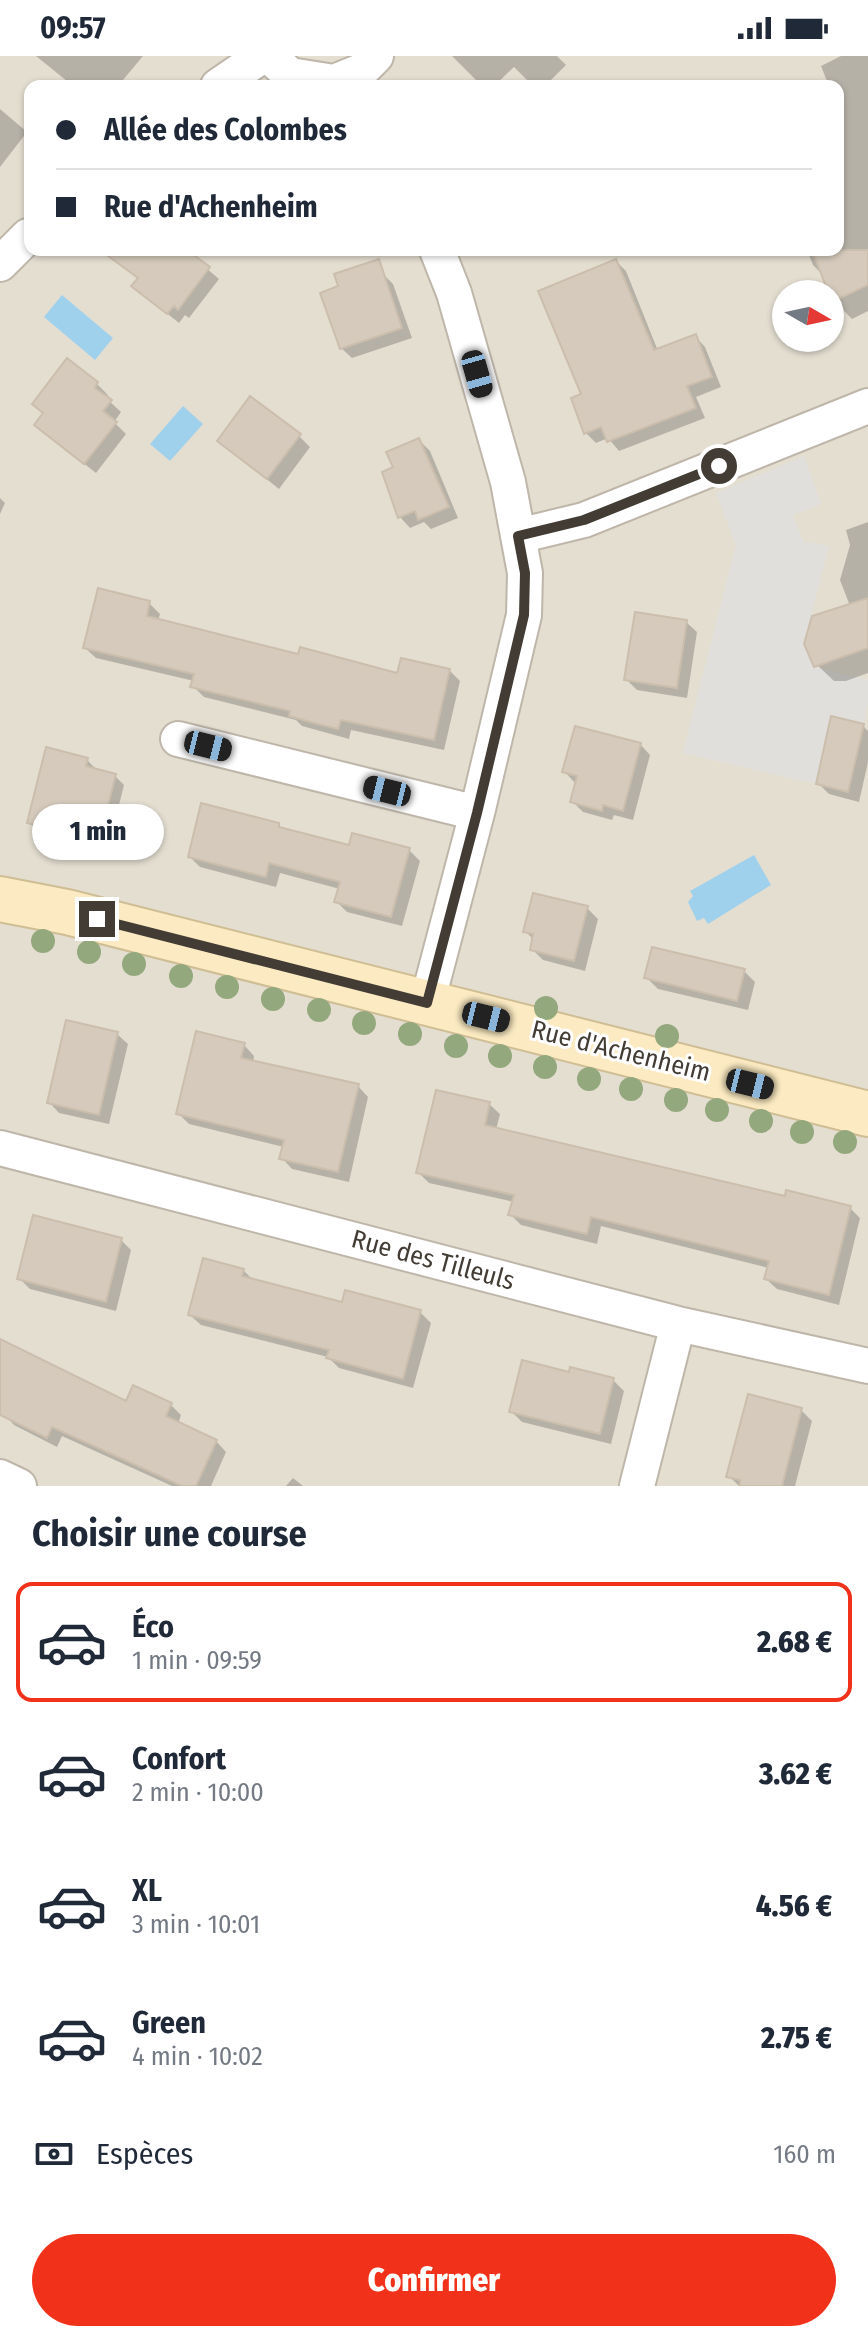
<!DOCTYPE html>
<html lang="fr">
<meta charset="utf-8">
<style>
:root{--surface:#fff;--page:#f2f2f3;--text:#1f2937;--muted:#747a83;--line:#e0e1e3;--accent:#f1311a}
body{margin:0;font-family:"Fira Sans Condensed",sans-serif;background:var(--page);color:var(--text);height:100vh;display:flex;flex-direction:column;font-size:30px;white-space:nowrap}
*{box-sizing:border-box;margin:0}
p{font-size:26px;color:var(--muted)}
.icon{flex:none;width:44px;height:44px;fill:none;stroke:currentColor;stroke-width:2;stroke-linecap:round;stroke-linejoin:round}
.map{position:relative;height:1430px;overflow:hidden}
.panel{display:flex;flex-direction:column;background:var(--surface);flex:1}
.panel>*{flex:none}
.hud{position:absolute;left:24px;top:24px;width:820px;height:176px;border-radius:16px;box-shadow:0 2px 6px #0004;display:grid;align-content:center;height:176px;padding:0 32px;background:var(--surface)}
.needle{width:52px;rotate:99deg}
.fabs{position:absolute;left:772px;top:224px;display:grid;gap:16px}
.fabs a{display:grid;place-items:center;width:72px;height:72px;border-radius:50%;background:var(--surface);box-shadow:0 2px 6px #0004;font-size:40px}
.end{position:absolute;width:36px;height:36px;margin:-18px;border:10px solid #423c34;background:#fff;box-shadow:0 0 0 4px #fff}
.from{border-radius:50%}
.bubble{position:absolute;height:56px;border-radius:28px;background:var(--surface);box-shadow:0 2px 6px #0004;font-size:26px;font-weight:800;line-height:56px;text-align:center}
.car{position:absolute;width:24px;height:48px;margin:-24px -12px;border-radius:10px;box-shadow:0 0 6px 2px #0007;background:linear-gradient(#222 24%,#8ab4d8 0 40%,#222 0 76%,#8ab4d8 0 86%,#222 0)}
.hud b{display:flex;align-items:center;gap:28px;height:76px;font-size:30px}
.hud b+b{border-top:2px solid var(--line)}
.hud i{width:20px;height:20px;background:var(--text)}
ul{padding:0;list-style:none}
li{display:flex;align-items:center;gap:24px;height:120px;margin:0 16px 12px;padding:0 16px;border:4px solid transparent;border-radius:16px}
li div{flex:1}
li b{display:block;font-size:30px}
li em{font-style:normal;font-weight:800}
li.on{border-color:var(--accent)}
li>.icon{width:72px;height:72px;stroke-width:1.5}
h2{padding:0 32px;font-size:36px;line-height:96px}
.pay{display:flex;align-items:center;gap:20px;height:88px;padding:0 32px;font-size:30px}
.pay p{margin-inline-start:auto}
.action{display:flex;gap:16px;margin-top:auto;padding:16px 32px}
.action a{flex:1;height:92px;border-radius:48px;background:var(--accent);color:#fff;font-size:32px;font-weight:800;line-height:92px;text-align:center}
.status{display:flex;justify-content:space-between;align-items:center;height:56px;padding:0 40px;background:var(--surface);direction:ltr}
.status svg{height:22px;fill:currentColor}
.map>svg:first-child{display:block}
.residential{fill:#e4ded1;fill-rule:evenodd}
.parking{fill:#e1dfdb}
.water{fill:#a0d1ec}
.shadow{fill:#0003}
.building{fill:#d5cabc;stroke:#ccbead;stroke-width:2}
.lines{fill:none;stroke-linecap:round;stroke-linejoin:round}
.street-casing{stroke:#beb6a9;stroke-width:38}
.secondary-casing{stroke:#cfbd94;stroke-width:48}
.street{stroke:#fff;stroke-width:34}
.secondary{stroke:#fcebc2;stroke-width:44}
.tree{fill:#94a87d}
.route{stroke:#423c34;stroke-width:10}
.labels{text-anchor:middle;dominant-baseline:central;stroke-width:6;stroke-linejoin:round;paint-order:stroke}
.street-label{font-size:26px;fill:#423c34;stroke:#fff}
</style>
<div class="status"><b>09:57</b><svg viewBox="0 0 49 12"><path d="M0 12V9h3v3zM5 12V6h3v6zM10 12V3h3v9zM15 12V0h3v12zM26 1h20v11H26zM47 4h2v5h-2z"/></svg></div>
<div class="map">
<svg width="868" height="1430" viewBox="0 0 868 1430">
<rect width="100%" height="100%" fill="#f1ece3"/>
<path class="residential" d="M0 0H868V1430H0ZM30 30H838V194H30ZM786 238H830V282H786Z"/>
<path class="parking" d="M804 400 821 448 793 459 803 485 829 490 804 588 814 611 868 624V647L864 668 831 661 816 728 683 697 736 489 716 437Z"/>
<path class="water" d="M62 239 113 282 95 304 44 261Z
M183 350 203 368 170 405 150 388Z
M754 799 771 829 708 868 704 862 697 865 688 846 693 840 690 835Z"/>
<path class="shadow" d="M36 0H143L118 30H73Z
M452 0H557L566 9 545 30H533L514 11 494 30H482Z
M841 0H868V255L852 263 833 244 824 220 813 209 807 194H838V30H829L821 10Z
M0 53 27 76 0 111Z
M132 194H196L192 200 219 223 189 262 185 259 179 267 133 230 139 224 122 208Z
M616 205 626 215 658 295 695 280 705 291 721 331 696 341 705 362 619 395 608 382 596 387 586 377Z
M383 218 393 228 412 282 352 302 341 292Z
M67 305 97 328 108 339 106 342 121 356 114 366 126 378 96 417 48 379 45 358Z
M299 380 310 391 279 433 219 385Z
M419 384 430 395 458 462 431 473 424 466 410 472 400 461 396 412Z
M0 442 5 447 0 458Z
M868 466V617L846 625H834L814 606 850 550 840 524 850 489 846 474Z
M149 547 160 558 158 565 300 601 399 620 449 614 460 625 444 694 351 674 349 683 302 670 296 664 204 641 193 630 194 625 96 602 85 592Z
M686 566 697 576 687 642 637 634 627 624Z
M863 670 868 675V706L859 746 829 738 818 727Z
M640 688 650 699 633 764 614 759 612 764 583 756 573 746 575 727 565 716Z
M87 704 96 713 115 720 124 729 108 793 38 775 29 766Z
M278 769 283 774 350 792 409 794 420 805 402 870 347 856 336 845 340 833 280 817 276 831 200 811 190 801Z
M587 852 598 863 585 915 543 904 532 893 534 884 525 875Z
M744 915 755 926 748 954 658 933 647 922Z
M117 978 128 988 109 1068 59 1057 49 1046Z
M244 989 254 1000 253 1007 358 1030 368 1041 349 1126 292 1113 282 1102 284 1091 189 1068 178 1057Z
M489 1048 500 1058 496 1074 786 1142 850 1152 860 1162 839 1249 777 1233 766 1223 769 1212 601 1170 597 1188 521 1169 511 1159 514 1146 429 1127 418 1116Z
M121 1184 131 1194 116 1255 30 1233 20 1223Z
M243 1214 254 1225 343 1248 420 1256 431 1267 413 1332 339 1312 328 1301 201 1269 190 1259Z
M0 1285 127 1348 171 1349 181 1359 178 1368 216 1385 226 1396 211 1430H172L62 1380 57 1391 14 1369 0 1353Z
M571 1318 613 1324 624 1335 611 1388 522 1366 511 1355Z
M801 1354 812 1365 795 1430H739L729 1420Z
M293 1422 303 1430H286Z"/>
<path class="building" d="M100 194H187L210 211 178 254 174 250 167 258 131 230 138 222Z
M812 194H868V229L832 246Z
M379 203 402 272 340 293 320 237 338 230 334 218Z
M616 203 654 294 696 278 712 321 687 330 696 352 607 386 601 371 584 378 571 342 581 338 538 235Z
M67 302 98 326 95 332 112 344 103 355 117 366 84 408 34 369 43 357 32 348Z
M250 340 301 378 267 423 217 385Z
M419 382 449 451 418 464 415 455 398 462 382 416 393 411 386 396Z
M98 532 150 545 147 560 298 598 300 591 397 617 401 602 450 613 434 684 341 664 338 673 314 667 289 660 290 655 190 631 194 618 83 592Z
M868 542V592L814 611 804 588 812 560Z
M635 556 687 564 677 632 624 624Z
M831 660 864 668 848 736 816 728Z
M575 670 641 687 623 755 603 749 602 755 570 746 577 720 562 716Z
M46 691 88 702 86 710 116 718 99 785 27 767Z
M201 747 279 767V771L349 789 352 777 410 792 391 861 334 846 340 826 269 807 266 821 188 801Z
M533 837 588 850 574 905 530 894 533 878 523 876Z
M652 891 745 913 737 945 644 922Z
M66 964 118 976 99 1059 47 1047Z
M196 975 245 987 241 1002 359 1028 338 1116 279 1103 284 1084 176 1058Z
M436 1034 490 1046 485 1069 785 1140 786 1134 851 1150 829 1239 764 1223 769 1205 591 1161 587 1178 508 1159 514 1139 416 1117Z
M33 1159 122 1182 106 1246 17 1223Z
M203 1202 244 1213 242 1220 342 1246 345 1234 421 1254 403 1323 326 1302 329 1294 188 1259Z
M0 1283 126 1345 133 1329 172 1347 166 1360 217 1384 196 1430H182L52 1371 47 1382 0 1359Z
M522 1304 569 1316 570 1311 614 1322 600 1378 509 1356Z
M748 1338 802 1352 782 1430H740V1424L726 1421Z"/>
<g class="lines">
<g class="street-casing">
<path id="street" d="M269 0 290 19 334 26 361 15 376 0
M218 30 262 0
M0 208 28 180
M518 480 584 464 868 350
M178 683 477 757
M427 947 477 757 524 559 525 517 508 426 454 237 437 194
M0 1092 678 1268 868 1310
M0 1421 19 1430
M637 1430 678 1268"/>
</g>
<g class="secondary-casing">
<path id="secondary" d="M0 843 67 856 868 1058"/>
</g>
<use href="#street" class="street"/>
<use href="#secondary" class="secondary"/>
</g>
<g class="tree">
<circle cx="43" cy="885" r="12"/>
<circle cx="89" cy="896" r="12"/>
<circle cx="134" cy="908" r="12"/>
<circle cx="181" cy="920" r="12"/>
<circle cx="227" cy="931" r="12"/>
<circle cx="273" cy="943" r="12"/>
<circle cx="546" cy="952" r="12"/>
<circle cx="319" cy="954" r="12"/>
<circle cx="364" cy="967" r="12"/>
<circle cx="410" cy="978" r="12"/>
<circle cx="667" cy="980" r="12"/>
<circle cx="456" cy="990" r="12"/>
<circle cx="500" cy="1000" r="12"/>
<circle cx="545" cy="1011" r="12"/>
<circle cx="589" cy="1023" r="12"/>
<circle cx="631" cy="1033" r="12"/>
<circle cx="676" cy="1044" r="12"/>
<circle cx="717" cy="1054" r="12"/>
<circle cx="761" cy="1065" r="12"/>
<circle cx="802" cy="1076" r="12"/>
<circle cx="845" cy="1086" r="12"/>
</g>
<g class="lines">
<path class="route" d="M97 863 427 947 477 757 524 559 525 517 518 480 584 464 719 410"/>
</g>
<g class="labels">
<g class="street-label">
<text transform="translate(621 995) rotate(14)">Rue d'Achenheim</text>
<text transform="translate(433 1204) rotate(15)">Rue des Tilleuls</text>
</g>
</g>
</svg>
<div class="fabs">
<a><svg class="needle" viewBox="-14 -14 28 28"><path d="M0-13l5 13h-10z" fill="#e53935"/><path d="M0 13l5-13h-10z" fill="#747a83"/></svg></a>
</div>
<i class="end from" style="left:719px;top:410px"></i>
<i class="end" style="left:97px;top:863px"></i>
<div class="bubble" style="left:32px;top:748px;width:132px">1 min</div>
<i class="car" style="left:477px;top:318px;rotate:164deg"></i>
<i class="car" style="left:208px;top:690px;rotate:104deg"></i>
<i class="car" style="left:387px;top:735px;rotate:284deg"></i>
<i class="car" style="left:486px;top:961px;rotate:104deg"></i>
<i class="car" style="left:750px;top:1028px;rotate:104deg"></i>
<div class="hud">
<b><i class="from"></i>Allée des Colombes</b>
<b><i></i>Rue d'Achenheim</b>
</div>
</div>
<section class="panel">
<h2>Choisir une course</h2>
<ul>
<li class="on"><svg class="icon" aria-label="car" viewBox="0 0 24 24"><path d="M5 17H2v-5l4-1 3-4h7l3 4 3 1v5h-3M9 17h6M6 11h13"/><circle cx="7" cy="17" r="2"/><circle cx="17" cy="17" r="2"/></svg><div><b>Éco</b><p>1 min · 09:59</p></div><em>2.68 €</em></li>
<li><svg class="icon" aria-label="car" viewBox="0 0 24 24"><path d="M5 17H2v-5l4-1 3-4h7l3 4 3 1v5h-3M9 17h6M6 11h13"/><circle cx="7" cy="17" r="2"/><circle cx="17" cy="17" r="2"/></svg><div><b>Confort</b><p>2 min · 10:00</p></div><em>3.62 €</em></li>
<li><svg class="icon" aria-label="car" viewBox="0 0 24 24"><path d="M5 17H2v-5l4-1 3-4h7l3 4 3 1v5h-3M9 17h6M6 11h13"/><circle cx="7" cy="17" r="2"/><circle cx="17" cy="17" r="2"/></svg><div><b>XL</b><p>3 min · 10:01</p></div><em>4.56 €</em></li>
<li><svg class="icon" aria-label="car" viewBox="0 0 24 24"><path d="M5 17H2v-5l4-1 3-4h7l3 4 3 1v5h-3M9 17h6M6 11h13"/><circle cx="7" cy="17" r="2"/><circle cx="17" cy="17" r="2"/></svg><div><b>Green</b><p>4 min · 10:02</p></div><em>2.75 €</em></li>
</ul>
<div class="pay"><svg class="icon" aria-label="cash" viewBox="0 0 24 24"><path d="M3 7h18v10H3z"/><circle cx="12" cy="12" r="2"/></svg>Espèces<p>160 m</p></div>
<div class="action"><a>Confirmer</a></div>
</section>
